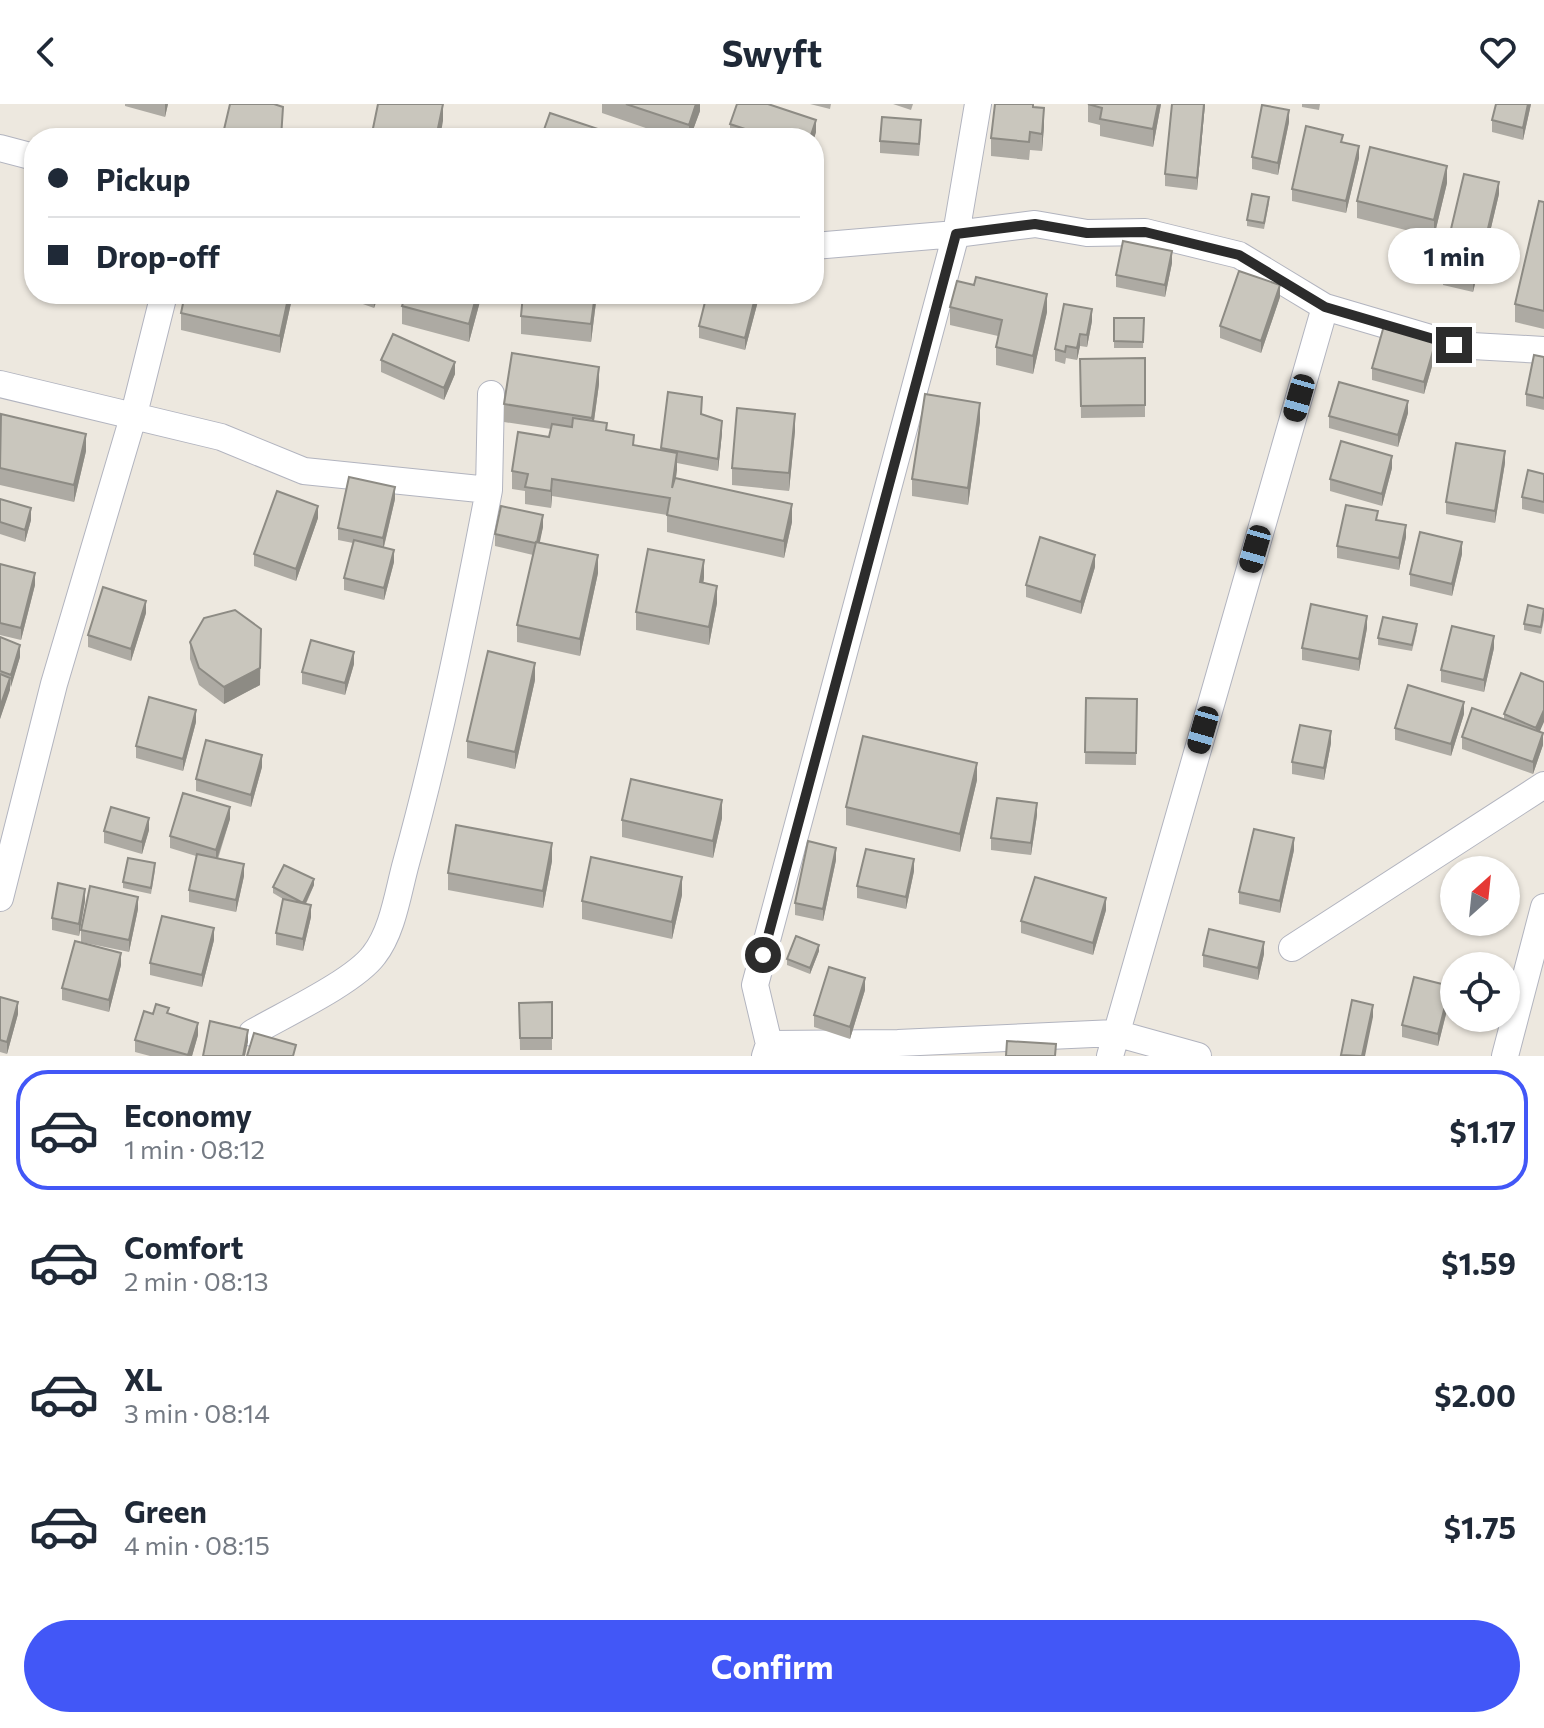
<!DOCTYPE html>
<meta charset="utf-8">
<style>
:root{--surface:#fff;--page:#f2f2f3;--text:#1f2937;--muted:#747a83;--line:#e0e1e3;--accent:#4257f7}
body{margin:0;font-family:Commissioner,sans-serif;background:var(--page);color:var(--text);height:100vh;display:flex;flex-direction:column;font-size:30px;white-space:nowrap}
*{box-sizing:border-box;margin:0}
p{font-size:26px;color:var(--muted)}
.icon{flex:none;width:44px;height:44px;fill:none;stroke:currentColor;stroke-width:2;stroke-linecap:round;stroke-linejoin:round}
.map{position:relative;height:952px;overflow:hidden}
.panel{display:flex;flex-direction:column;background:var(--surface);flex:1}
.panel>*{flex:none}
.hud{position:absolute;left:24px;top:24px;width:800px;height:176px;border-radius:32px;box-shadow:0 2px 6px #0004;display:grid;align-content:center;height:176px;padding:0 24px;background:var(--surface)}
.needle{width:52px;rotate:27deg}
.fabs{position:absolute;left:1440px;top:752px;display:grid;gap:16px}
.fabs a{display:grid;place-items:center;width:80px;height:80px;border-radius:50%;background:var(--surface);box-shadow:0 2px 6px #0004;font-size:40px}
.end{position:absolute;width:36px;height:36px;margin:-18px;border:10px solid #2c2c2c;background:#fff;box-shadow:0 0 0 4px #fff}
.from{border-radius:50%}
.bubble{position:absolute;height:56px;border-radius:28px;background:var(--surface);box-shadow:0 2px 6px #0004;font-size:26px;font-weight:700;line-height:56px;text-align:center}
.car{position:absolute;width:24px;height:48px;margin:-24px -12px;border-radius:10px;box-shadow:0 0 6px 2px #0007;background:linear-gradient(#222 24%,#8ab4d8 0 40%,#222 0 76%,#8ab4d8 0 86%,#222 0)}
.hud b{display:flex;align-items:center;gap:28px;height:76px;font-size:30px}
.hud b+b{border-top:2px solid var(--line)}
.hud i{width:20px;height:20px;background:var(--text)}
ul{padding:14px 0 0;list-style:none}
li{display:flex;align-items:center;gap:24px;height:120px;margin:0 16px 12px;padding:0 8px;border:4px solid transparent;border-radius:32px}
li div{flex:1}
li b{display:block;font-size:30px}
li em{font-style:normal;font-weight:700}
li.on{border-color:var(--accent)}
li>.icon{width:72px;height:72px;stroke-width:1.5}
.action{display:flex;gap:16px;margin-top:auto;padding:16px 24px}
.action a{flex:1;height:92px;border-radius:48px;background:var(--accent);color:#fff;font-size:32px;font-weight:700;line-height:92px;text-align:center}
header{display:flex;justify-content:space-between;align-items:center;height:104px;padding:0 24px;background:var(--surface);font-size:36px;font-weight:700}
.map>svg:first-child{display:block}
.lines{fill:none;stroke-linecap:round;stroke-linejoin:round}
.minor-casing{stroke:#b2b4bf;stroke-width:28}
.minor{stroke:#fff;stroke-width:26}
.wall{fill:#adaaa3}
.shaded-wall{fill:#8d8b84}
.building{fill:#c9c6bd;stroke:#8d8b84;stroke-width:2}
.route{stroke:#2c2c2c;stroke-width:10}
</style>
<header><svg class="icon" aria-label="back" viewBox="0 0 24 24"><path d="M15 5l-7 7 7 7"/></svg>Swyft<svg class="icon" aria-label="heart" viewBox="0 0 24 24"><path d="M12 20l-8-8c-3-5 5-10 8-4 3-6 11-1 8 4z"/></svg></header>
<div class="map">
<svg width="1544" height="952" viewBox="0 0 1544 952">
<rect width="100%" height="100%" fill="#ede8df"/>
<g class="lines">
<g class="minor-casing">
<path id="minor" d="M0 44 34 53
M814 142 956 130 1035 120 1087 129 1145 128 1239 151 1325 203 1454 241 1544 246
M0 280 221 333 304 367 489 386 491 290
M0 794 54 580 134 310 164 190
M1292 844 1544 681
M252 929C283 911 354 878 374 851 393 827 398 788 406 759 440 636 465 511 489 386
M769 940 898 939 1115 929 1198 952
M765 952 769 940 755 881 956 130 978 0
M1110 952 1325 203
M1505 952 1544 803"/>
</g>
<use href="#minor" class="minor"/>
</g>
<path class="wall" d="M125 0H168L165 13 125 2Z
M602 0H700V7L690 34H675L602 9Z
M810 0H831L830 5Z
M893 0H913L911 6Z
M1088 0H1161L1153 43 1100 32V21L1088 18Z
M1205 0 1197 86 1165 82V70Z
M1302 0H1320L1319 6 1302 3Z
M1531 0 1523 36 1492 28V16Z
M1034 3 1044 22 1042 47 1030 46 1029 56 991 52V34Z
M1289 18 1278 71 1252 65V53Z
M730 20 816 28 814 34H736L730 32Z
M921 28 919 52 880 49V37Z
M1343 38 1359 54 1346 109 1292 97V85Z
M1447 79 1434 133 1357 114V97Z
M1499 90 1486 145 1451 137V125Z
M1544 98V225L1515 218V200Z
M1269 99 1264 125 1247 122V116Z
M1481 156 1473 188 1443 181V169Z
M1172 159 1165 193 1116 183V171Z
M293 190 280 249 181 226V209Z
M346 190H379L374 204 346 194Z
M406 190H482L469 238 402 220V202Z
M597 190 591 238 521 230V212Z
M758 190V197L745 246 699 234V222Z
M1280 193 1261 249 1220 234V222Z
M950 203 1047 208 1033 270 996 261V243L998 232 950 221Z
M1114 214H1144L1143 244H1114Z
M1092 217 1087 243 1080 242 1077 256 1066 254 1065 260 1055 257V245Z
M1437 245 1424 290 1372 276V264Z
M1544 253V306L1526 302V290Z
M1145 254V313L1081 314 1080 255Z
M381 256 455 270 444 296 381 268Z
M599 280 594 317 607 327 634 342 661 346 668 288 702 311 722 329 718 367 677 359 676 374 792 418 784 454 667 428V411L552 392 551 404 525 400V387L512 385V367L549 333 551 325 504 318V300Z
M1408 309 1398 343 1329 324V312Z
M0 314 86 347 74 398 0 381Z
M980 317 968 401 912 392V375Z
M795 327 789 387 732 381V364Z
M1505 359 1495 419 1446 410V398Z
M1392 364 1382 402 1330 387V375Z
M1544 370V410L1522 405V393Z
M0 395 31 416 25 438 0 430Z
M395 395 384 443 394 458 384 496 344 486V474L353 439 338 436V424Z
M318 414 296 477 254 462V450Z
M1378 416 1406 433 1399 466 1337 454V442Z
M543 423 539 438 598 469 580 552 517 538V521L533 451 495 442V430Z
M1462 450 1452 492 1410 482V470Z
M0 460 35 481 21 536 0 531Z
M1095 463 1081 510 1026 493V481Z
M704 474 703 479 717 499 709 541 636 526V508Z
M1544 505V516L1541 530 1524 526V520Z
M146 509 131 557 88 543V531Z
M1367 524 1359 567 1302 556V544Z
M1417 526 1412 547 1378 541V534Z
M0 533 20 553 0 615Z
M190 538 260 581 224 600 199 581 190 555Z
M1494 544 1484 588 1441 578V566Z
M354 560 345 591 302 580V568Z
M535 576 515 665 467 654V637Z
M1544 578 1540 628 1543 641 1533 670 1462 645V633L1504 616V610Z
M1086 594 1137 595 1136 661 1085 660Z
M1464 610 1451 652 1395 636V624Z
M196 618 183 667 136 654V642Z
M1331 639 1324 676 1292 670V658Z
M262 663 251 703 196 687V675Z
M977 676 960 748 846 721V703Z
M1037 711 1031 751 991 746V734Z
M722 714 713 754 622 733V716Z
M230 715 218 755 244 772 236 808 189 798V786L196 752 170 744V732Z
M149 726 142 750 104 739V727Z
M1294 746 1280 809 1239 800V788Z
M836 756 823 817 795 811V799Z
M552 757 543 804 448 786V769Z
M155 766 151 790 123 784V778Z
M914 767 906 805 857 794V782Z
M314 781 306 800 311 813 303 847 276 841V829L283 795 273 789V783Z
M682 791 672 835 582 815V797Z
M85 797 79 832 52 826V814Z
M138 805 129 848 81 838V826Z
M1106 806 1093 851 1021 829V817Z
M214 836 202 883 150 871V859Z
M819 847 810 870 787 861V855Z
M1264 850 1258 876 1203 863V851Z
M121 861 109 908 62 896V884Z
M865 886 850 935 814 923V911Z
M0 893 18 910 7 950 0 948Z
M1450 894 1438 942 1402 933V921Z
M552 898V946H520L519 899Z
M153 910H169L198 931 192 952H150L135 948V936Z"/>
<path class="shaded-wall" d="M165 0H168L165 13Z
M443 0V17L440 34H436Z
M696 0H700V7L690 34H689V21Z
M1158 0H1161L1153 43V25Z
M1204 0H1205L1197 86V74Z
M1528 0H1531L1523 36V24Z
M1044 4V22L1042 47V30Z
M1289 6V18L1278 71V59Z
M816 16V28L814 35 810 34Z
M1359 42V54L1346 109V97Z
M1447 62V79L1434 133V116Z
M1499 78V90L1486 145V133Z
M1481 144V156L1473 188V176Z
M1172 147V159L1165 193V181Z
M1280 181V193L1261 249V237Z
M289 190H293L280 249V232Z
M375 190H379L374 204V192Z
M477 190H482L469 238V220Z
M595 190H597L591 238V220Z
M756 190H758V197L745 246V234Z
M1047 190V208L1033 270V252Z
M1092 205V217L1087 243V231Z
M1080 230V242L1077 256V244Z
M1437 233V245L1424 290V278Z
M455 258V270L444 296V284Z
M599 263V280L592 331V314Z
M1408 297V309L1398 343V331Z
M980 299V317L968 401V384Z
M795 310V327L789 387V369Z
M722 317V329L718 367V355Z
M86 330V347L74 398V381Z
M1505 347V359L1495 419V407Z
M677 349V366L672 401V384Z
M1392 352V364L1382 402V390Z
M552 375V392L551 404V387Z
M395 383V395L383 446V434Z
M792 400V418L784 454V437Z
M318 402V414L296 477V465Z
M31 404V416L25 438V426Z
M543 411V423L537 452V440Z
M1406 421V433L1399 466V454Z
M1462 438V450L1452 492V480Z
M394 446V458L384 496V484Z
M598 451V469L580 552V535Z
M1095 451V463L1081 510V498Z
M704 456V474L700 496V478Z
M35 469V481L21 536V524Z
M717 482V499L709 541V523Z
M146 497V509L131 557V545Z
M1367 512V524L1359 567V555Z
M261 525 260 581 224 600V583Z
M1494 532V544L1484 588V576Z
M20 541V553L11 583V571Z
M354 548V560L345 591V579Z
M535 559V576L515 665V648Z
M10 574V586L0 615V603Z
M1464 598V610L1451 652V640Z
M196 606V618L183 667V655Z
M1544 606V618L1536 636V624Z
M1331 627V639L1324 676V664Z
M1543 629V641L1533 670V658Z
M262 651V663L251 703V691Z
M977 659V676L960 748V730Z
M722 696V714L713 754V737Z
M1037 699V711L1031 751V739Z
M230 703V715L216 758V746Z
M149 714V726L142 750V738Z
M1294 734V746L1280 809V797Z
M552 739V757L543 804V787Z
M836 744V756L823 817V805Z
M914 755V767L906 805V793Z
M244 760V772L236 808V796Z
M682 773V791L672 835V818Z
M314 775V781L303 805V799Z
M85 785V797L79 832V820Z
M138 793V805L129 848V836Z
M1106 794V806L1093 851V839Z
M311 801V813L303 847V835Z
M214 824V836L202 883V871Z
M1264 838V850L1258 876V864Z
M819 841V847L810 870V864Z
M121 849V861L109 908V896Z
M865 874V886L850 935V923Z
M1450 882V894L1438 942V930Z
M18 898V910L7 950V938Z
M1373 901V913L1365 952H1362Z
M198 919V931L192 952H188Z
M248 926V938L245 952H243Z"/>
<path class="building" d="M230 0H274L283 3 281 34H222Z
M378 0H443L436 34H371Z
M626 0H696L689 21Z
M737 0H768L816 16 810 34H772L730 20Z
M995 0H1033V3L1044 4 1042 30 1030 28 1029 38 991 34Z
M1088 0H1158L1153 25 1100 15 1102 4Z
M1172 0H1204L1197 74 1165 70Z
M1496 0H1528L1523 24 1492 16Z
M1262 1 1289 6 1278 59 1252 53Z
M550 9 619 32 618 34H541Z
M882 13 921 16 919 40 880 37Z
M1306 22 1343 31 1341 38 1359 42 1346 97 1292 85Z
M1370 43 1447 62 1434 116 1357 97Z
M1464 70 1499 78 1486 133 1451 125Z
M1252 90 1269 93 1264 119 1247 116Z
M1539 97 1544 98V207L1515 200Z
M1123 137 1172 147 1165 181 1116 171Z
M1451 137 1481 144 1473 176 1443 169Z
M1239 167 1280 181 1261 237 1220 222Z
M976 173 1047 190 1033 252 996 243 1002 216 950 203 957 177 974 181Z
M185 190H289L280 232 181 209Z
M406 190H477L469 220 402 202Z
M523 190H595L591 220 521 212Z
M707 190H756L745 234 699 222Z
M1064 200 1092 205 1087 231 1080 230 1077 244 1066 242 1065 248 1055 245Z
M1114 214H1144L1143 238 1114 237Z
M1385 218 1437 233 1424 278 1372 264Z
M393 230 455 258 444 284 381 256Z
M512 249 599 263 592 314 504 300Z
M1534 251 1544 253V294L1526 290Z
M1145 254V301L1081 302 1080 255Z
M1339 278 1408 297 1398 331 1329 312Z
M668 288 702 293 701 310 722 317 718 355 661 344Z
M925 290 980 299 968 384 912 375Z
M737 304 795 310 789 369 732 364Z
M1 310 86 330 74 381 0 364Z
M573 314 607 319 606 326 634 331 633 341 677 349 672 384 675 374 792 400 784 437 667 411 670 394 552 375 551 387 525 383 528 370 512 367 518 328 549 333 552 320 572 323Z
M1341 337 1392 352 1382 390 1330 375Z
M1456 339 1505 347 1495 407 1446 398Z
M1528 366 1544 370V398L1522 393Z
M349 373 395 383 383 434 338 424Z
M277 387 318 402 296 465 254 450Z
M0 395 31 404 25 426 0 418Z
M1346 401 1378 407 1376 416 1406 421 1399 454 1337 442Z
M501 402 543 411 537 438H536L535 439 495 430Z
M1420 428 1462 438 1452 480 1410 470Z
M1040 433 1095 451 1081 498 1026 481Z
M354 436 394 446 384 484 344 474Z
M536 438 598 451 580 535 517 521Z
M648 445 704 456 700 478 717 482 709 523 636 508Z
M0 460 35 469 21 524 0 519Z
M103 483 146 497 131 545 88 531Z
M1311 500 1367 512 1359 555 1302 544Z
M1528 501 1544 505 1541 523 1524 520Z
M235 506 261 525 260 564 224 583 199 564 190 538 204 514Z
M1383 513 1417 520 1412 541 1378 534Z
M1452 522 1494 532 1484 576 1441 566Z
M0 533 20 541 11 571 0 567Z
M311 536 354 548 345 579 302 568Z
M488 547 535 559 515 648 467 637Z
M1521 569 1544 578V606L1536 624 1504 610Z
M0 570 10 574 0 603Z
M1408 581 1464 598 1451 640 1395 624Z
M149 593 196 606 183 655 136 642Z
M1086 594 1137 595 1136 649 1085 648Z
M1472 604 1543 629 1533 658 1462 633Z
M1300 621 1331 627 1324 664 1292 658Z
M863 632 977 659 960 730 846 703Z
M206 636 262 651 251 691 196 675Z
M631 675 722 696 713 737 622 716Z
M183 689 230 703 216 746 170 732Z
M997 694 1037 699 1031 739 991 734Z
M111 703 149 714 142 738 104 727Z
M456 721 552 739 543 787 448 769Z
M1254 725 1294 734 1280 797 1239 788Z
M808 737 836 744 823 805 795 799Z
M866 745 914 755 906 793 857 782Z
M197 750 244 760 236 796 189 786Z
M591 753 682 773 672 818 582 797Z
M128 754 155 759 151 784 123 778Z
M284 761 314 775 303 799 273 783Z
M1035 773 1106 794 1093 839 1021 817Z
M58 779 85 785 79 820 52 814Z
M90 782 138 793 129 836 81 826Z
M283 795 311 801 303 835 276 829Z
M162 812 214 824 202 871 150 859Z
M1209 825 1264 838 1258 864 1203 851Z
M796 832 819 841 810 864 787 855Z
M75 837 121 849 109 896 62 884Z
M829 863 865 874 850 923 814 911Z
M1414 873 1450 882 1438 930 1402 921Z
M0 893 18 898 7 938 0 936Z
M1352 896 1373 901 1362 952 1341 951Z
M552 898V934H520L519 899Z
M156 900 169 904 167 909 198 919 188 951 135 936 144 907 153 910Z
M210 917 248 926 243 952H203Z
M254 929 296 941 293 952H247Z
M1007 937 1056 940 1055 952H1006Z"/>
<g class="lines">
<path class="route" d="M763 851 956 130 1035 120 1087 129 1145 128 1239 151 1325 203 1454 241"/>
</g>
</svg>
<div class="fabs">
<a><svg class="needle" viewBox="-14 -14 28 28"><path d="M0-13l5 13h-10z" fill="#e53935"/><path d="M0 13l5-13h-10z" fill="#747a83"/></svg></a>
<a><svg class="icon" aria-label="locate" viewBox="0 0 24 24"><circle cx="12" cy="12" r="6"/><path d="M12 2v4M12 18v4M2 12h4M18 12h4"/></svg></a>
</div>
<i class="end from" style="left:763px;top:851px"></i>
<i class="end" style="left:1454px;top:241px"></i>
<div class="bubble" style="left:1388px;top:124px;width:132px">1 min</div>
<i class="car" style="left:1299px;top:294px;rotate:196deg"></i>
<i class="car" style="left:1255px;top:445px;rotate:196deg"></i>
<i class="car" style="left:1203px;top:626px;rotate:196deg"></i>
<div class="hud">
<b><i class="from"></i>Pickup</b>
<b><i></i>Drop-off</b>
</div>
</div>
<section class="panel">
<ul>
<li class="on"><svg class="icon" aria-label="car" viewBox="0 0 24 24"><path d="M5 17H2v-5l4-1 3-4h7l3 4 3 1v5h-3M9 17h6M6 11h13"/><circle cx="7" cy="17" r="2"/><circle cx="17" cy="17" r="2"/></svg><div><b>Economy</b><p>1 min · 08:12</p></div><em>$1.17</em></li>
<li><svg class="icon" aria-label="car" viewBox="0 0 24 24"><path d="M5 17H2v-5l4-1 3-4h7l3 4 3 1v5h-3M9 17h6M6 11h13"/><circle cx="7" cy="17" r="2"/><circle cx="17" cy="17" r="2"/></svg><div><b>Comfort</b><p>2 min · 08:13</p></div><em>$1.59</em></li>
<li><svg class="icon" aria-label="car" viewBox="0 0 24 24"><path d="M5 17H2v-5l4-1 3-4h7l3 4 3 1v5h-3M9 17h6M6 11h13"/><circle cx="7" cy="17" r="2"/><circle cx="17" cy="17" r="2"/></svg><div><b>XL</b><p>3 min · 08:14</p></div><em>$2.00</em></li>
<li><svg class="icon" aria-label="car" viewBox="0 0 24 24"><path d="M5 17H2v-5l4-1 3-4h7l3 4 3 1v5h-3M9 17h6M6 11h13"/><circle cx="7" cy="17" r="2"/><circle cx="17" cy="17" r="2"/></svg><div><b>Green</b><p>4 min · 08:15</p></div><em>$1.75</em></li>
</ul>
<div class="action"><a>Confirm</a></div>
</section>
